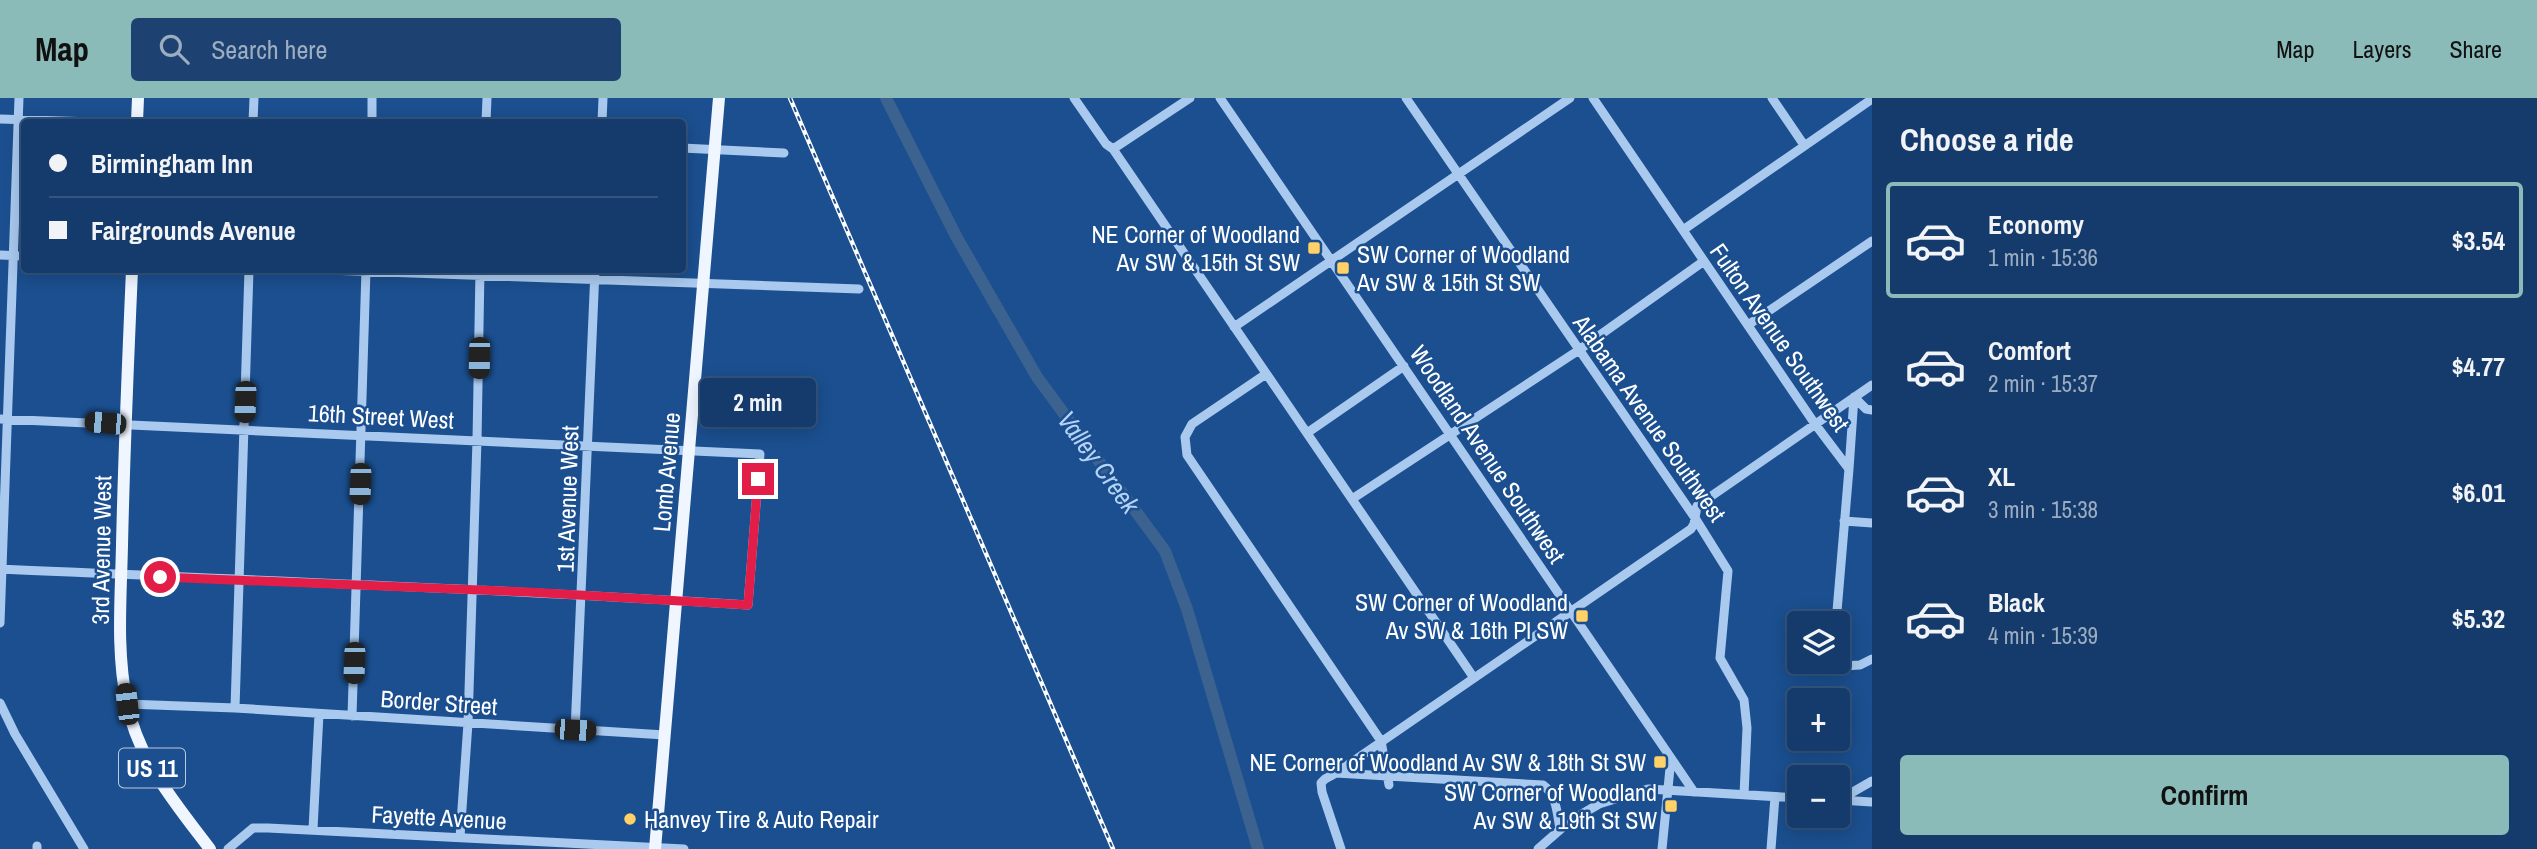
<!DOCTYPE html>
<meta charset="utf-8">
<style>
:root{--surface:#143b6b;--page:#1d4271;--text:#f1f3f6;--muted:#9dadc1;--line:#33557e;--accent:#8bbbb9}
body{margin:0;font-family:"Archivo Narrow",sans-serif;background:var(--page);color:var(--text);height:100vh;display:flex;flex-direction:column;font-size:26px;white-space:nowrap}
*{box-sizing:border-box;margin:0}
p{font-size:23px;color:var(--muted)}
.icon{flex:none;width:38px;height:38px;fill:none;stroke:currentColor;stroke-width:2;stroke-linecap:round;stroke-linejoin:round}
.map{position:relative;flex:1;overflow:hidden}
.panel{display:flex;flex-direction:column;background:var(--surface);width:665px}
.panel>*{flex:none}
.top-card{position:absolute;left:21px;top:21px;width:665px;height:154px;border-radius:7px;box-shadow:0 4px 18px #0003,0 0 0 2px var(--line);display:grid;align-content:center;height:154px;padding:0 28px;background:var(--surface)}
.tools{position:absolute;left:1787px;top:513px;display:grid;gap:14px}
.tools a{display:grid;place-items:center;width:63px;height:63px;border-radius:7px;background:var(--surface);box-shadow:0 4px 18px #0003,0 0 0 2px var(--line);font-size:35px}
.end{position:absolute;width:32px;height:32px;margin:-16px;border:9px solid #e11d48;background:#fff;box-shadow:0 0 0 4px #fff}
.from{border-radius:50%}
.bubble{position:absolute;height:49px;border-radius:7px;background:var(--surface);box-shadow:0 4px 18px #0003,0 0 0 2px var(--line);font-size:23px;font-weight:800;line-height:49px;text-align:center}
.car{position:absolute;width:21px;height:42px;margin:-21px -10px;border-radius:9px;box-shadow:0 0 5px 2px #0007;background:linear-gradient(#222 24%,#8ab4d8 0 40%,#222 0 76%,#8ab4d8 0 86%,#222 0)}
.top-card b{display:flex;align-items:center;gap:24px;height:66px;font-size:26px}
.top-card b+b{border-top:2px solid var(--line)}
.top-card i{width:18px;height:18px;background:var(--text)}
ul{padding:0;list-style:none}
li{display:flex;align-items:center;gap:21px;height:116px;margin:0 14px 10px;padding:0 14px;border:4px solid transparent;border-radius:7px}
li div{flex:1}
li b{display:block;font-size:26px}
li em{font-style:normal;font-weight:800}
li.active{border-color:var(--accent)}
li>.icon{width:63px;height:63px;stroke-width:1.5}
h2{padding:0 28px;font-size:32px;line-height:84px}
.cta{display:flex;gap:14px;margin-top:auto;padding:14px 28px}
.cta a{flex:1;height:80px;border-radius:7px;background:var(--accent);color:#111;font-size:28px;font-weight:800;line-height:80px;text-align:center}
header{display:flex;align-items:center;gap:42px;box-sizing:border-box;height:98px;padding:0 35px;background:var(--accent);color:#111}
header strong{font-size:33px}
nav{display:flex;gap:38px;margin-inline-start:auto;font-size:24px}
.search{width:490px;height:63px;background:var(--page);display:flex;align-items:center;gap:18px;box-sizing:border-box;padding:0 24px;border-radius:7px;color:var(--muted);font-size:26px}
main{display:flex;flex:1;min-height:0}
.map>svg:first-child{display:block}
.lines{fill:none;stroke-linecap:round;stroke-linejoin:round}
.river{stroke:#3c6290;stroke-width:12}
.minor{stroke:#a9c9ee;stroke-width:9}
.major{stroke:#f0f6ff;stroke-width:12}
.rail-casing{stroke:#fff;stroke-width:4.5}
.rail{stroke:#1b4f8f;stroke-width:2;stroke-dasharray:5;stroke-linecap:butt}
.route{stroke:#e11d48;stroke-width:9}
.poi-dot{fill:#ffd166;stroke:#1b4f8f;stroke-width:2.5}
.labels{text-anchor:middle;dominant-baseline:central;stroke-width:5;stroke-linejoin:round;paint-order:stroke}
.shield{fill:#1b4f8f;stroke:#bbcadd;stroke-width:2}
.shield-label{font-size:23px;font-weight:bold;fill:#fff}
.poi-label{font-size:24px;fill:#fff;stroke:#1b4f8f;text-anchor:end}
.street-label{font-size:24px;fill:#fff;stroke:#1b4f8f}
.water-label{font-size:26px;font-style:italic;fill:#b5d3f5;stroke:#1b4f8f}
</style>
<header>
<strong>Map</strong>
<div class="search"><svg class="icon" aria-label="search" viewBox="0 0 24 24"><circle cx="10" cy="10" r="6"/><path d="M15 15l6 6"/></svg>Search here</div>
<nav><a>Map</a><a>Layers</a><a>Share</a></nav>
</header>
<main>
<div class="map">
<svg width="1872" height="751" viewBox="0 0 1872 751">
<rect width="100%" height="100%" fill="#1b4f8f"/>
<g class="lines">
<path class="river" d="M886 0 957 140 1037 279 1165 453 1187 511 1258 751"/>
<path class="minor" d="M1074 0 1106 46 1113 51 1474 580
M1220 0 1671 660 1662 751
M1406 0 1695 420 1728 473 1720 560 1744 602 1747 630 1744 697
M1593 0 1815 326 1849 371 1836 525
M1772 0 1804 47
M0 21 93 24
M253 24 254 0
M372 24V0
M486 24 487 0
M602 24 603 0
M682 50 784 55
M1113 51 1190 0
M1683 132 1872 1
M0 157 24 158
M327 172 859 191
M1748 227 1872 143
M1234 229 1570 0
M1266 276 1192 326 1185 339 1187 357 1381 643 1389 687
M1854 299 1866 311 1872 312
M0 321 760 356 748 507C499 491 249 482 0 471
M1307 335 1404 268
M1849 371 1854 299
M1352 401 1579 252 1704 163
M1844 423 1872 425
M0 525 19 0
M1810 570 1860 567 1872 561
M0 605 15 636 84 751
M127 606 235 610 665 637
M235 610 249 172
M352 618 366 172
M575 633 595 172
M1671 660 1694 694
M1336 675 1543 687C1557 697 1557 716 1560 731
M1839 702 1872 683
M1839 702 1872 704
M313 731 319 616
M460 739 468 625 477 342 480 172
M37 751V748
M228 751 253 730H268L684 751
M1341 751 1322 694 1321 685 1325 681 1336 675 1691 431 1694 426 1697 408 1872 287
M1538 751 1570 723 1599 706 1648 691 1799 700
M1771 751 1775 699"/>
<path class="major" d="M137 24 138 0
M132 172C128 263 124 355 122 447 121 499 116 553 127 605 138 662 176 706 210 751
M655 751 719 0"/>
<g class="rail-casing">
<path id="rail" d="M790 0 1113 751"/>
</g>
<use href="#rail" class="rail"/>
</g>
<g class="lines">
<path class="route" d="M160 479 528 494 748 507 758 381"/>
</g>
<g class="poi-dot">
<rect x="1307" y="143" width="14" height="14" rx="3.5"/>
<rect x="1336" y="163" width="14" height="14" rx="3.5"/>
<rect x="1575" y="511" width="14" height="14" rx="3.5"/>
<rect x="1653" y="657" width="14" height="14" rx="3.5"/>
<rect x="1664" y="701" width="14" height="14" rx="3.5"/>
<circle cx="630" cy="721" r="7"/>
</g>
<g class="labels">
<rect class="shield" x="119" y="650.5" width="66" height="39" rx="5"/>
<g class="shield-label">
<text x="152" y="670">US 11</text>
</g>
<g class="poi-label">
<text x="1300" y="136">NE Corner of Woodland<tspan x="1300" dy="28">Av SW &amp; 15th St SW</tspan></text>
<text x="1357" y="156" text-anchor="start">SW Corner of Woodland<tspan x="1357" dy="28">Av SW &amp; 15th St SW</tspan></text>
<text x="1568" y="504">SW Corner of Woodland<tspan x="1568" dy="28">Av SW &amp; 16th Pl SW</tspan></text>
<text x="1646" y="664">NE Corner of Woodland Av SW &amp; 18th St SW</text>
<text x="1657" y="694">SW Corner of Woodland<tspan x="1657" dy="28">Av SW &amp; 19th St SW</tspan></text>
<text x="644" y="721" text-anchor="start">Hanvey Tire &amp; Auto Repair</text>
</g>
<g class="street-label">
<text transform="translate(1780 239) rotate(55)">Fulton Avenue Southwest</text>
<text transform="translate(381 318) rotate(3)">16th Street West</text>
<text transform="translate(1650 320) rotate(55)">Alabama Avenue Southwest</text>
<text transform="translate(1488 356) rotate(56)">Woodland Avenue Southwest</text>
<text transform="translate(666 374) rotate(-85)">Lomb Avenue</text>
<text transform="translate(567 401) rotate(-88)">1st Avenue West</text>
<text transform="translate(101 452) rotate(-89)">3rd Avenue West</text>
<text transform="translate(439 604) rotate(4)">Border Street</text>
<text transform="translate(439 719) rotate(3)">Fayette Avenue</text>
</g>
<g class="water-label">
<text transform="translate(1099 364) rotate(54)">Valley Creek</text>
</g>
</g>
</svg>
<div class="tools">
<a><svg class="icon" aria-label="layers" viewBox="0 0 24 24"><path d="M12 4l9 5-9 5-9-5zM3 14l9 5 9-5"/></svg></a>
<a>+</a>
<a>−</a>
</div>
<i class="end from" style="left:160px;top:479px"></i>
<i class="end" style="left:758px;top:381px"></i>
<div class="bubble" style="left:700px;top:280px;width:116px">2 min</div>
<i class="car" style="left:479px;top:260px;rotate:181deg"></i>
<i class="car" style="left:245px;top:304px;rotate:182deg"></i>
<i class="car" style="left:105px;top:325px;rotate:275deg"></i>
<i class="car" style="left:360px;top:386px;rotate:182deg"></i>
<i class="car" style="left:354px;top:565px;rotate:182deg"></i>
<i class="car" style="left:127px;top:606px;rotate:353deg"></i>
<i class="car" style="left:575px;top:632px;rotate:93deg"></i>
<div class="top-card">
<b><i class="from"></i>Birmingham Inn</b>
<b><i></i>Fairgrounds Avenue</b>
</div>
</div>
<section class="panel">
<h2>Choose a ride</h2>
<ul>
<li class="active"><svg class="icon" aria-label="car" viewBox="0 0 24 24"><path d="M5 17H2v-5l4-1 3-4h7l3 4 3 1v5h-3M9 17h6M6 11h13"/><circle cx="7" cy="17" r="2"/><circle cx="17" cy="17" r="2"/></svg><div><b>Economy</b><p>1 min · 15:36</p></div><em>$3.54</em></li>
<li><svg class="icon" aria-label="car" viewBox="0 0 24 24"><path d="M5 17H2v-5l4-1 3-4h7l3 4 3 1v5h-3M9 17h6M6 11h13"/><circle cx="7" cy="17" r="2"/><circle cx="17" cy="17" r="2"/></svg><div><b>Comfort</b><p>2 min · 15:37</p></div><em>$4.77</em></li>
<li><svg class="icon" aria-label="car" viewBox="0 0 24 24"><path d="M5 17H2v-5l4-1 3-4h7l3 4 3 1v5h-3M9 17h6M6 11h13"/><circle cx="7" cy="17" r="2"/><circle cx="17" cy="17" r="2"/></svg><div><b>XL</b><p>3 min · 15:38</p></div><em>$6.01</em></li>
<li><svg class="icon" aria-label="car" viewBox="0 0 24 24"><path d="M5 17H2v-5l4-1 3-4h7l3 4 3 1v5h-3M9 17h6M6 11h13"/><circle cx="7" cy="17" r="2"/><circle cx="17" cy="17" r="2"/></svg><div><b>Black</b><p>4 min · 15:39</p></div><em>$5.32</em></li>
</ul>
<div class="cta"><a>Confirm</a></div>
</section>
</main>
